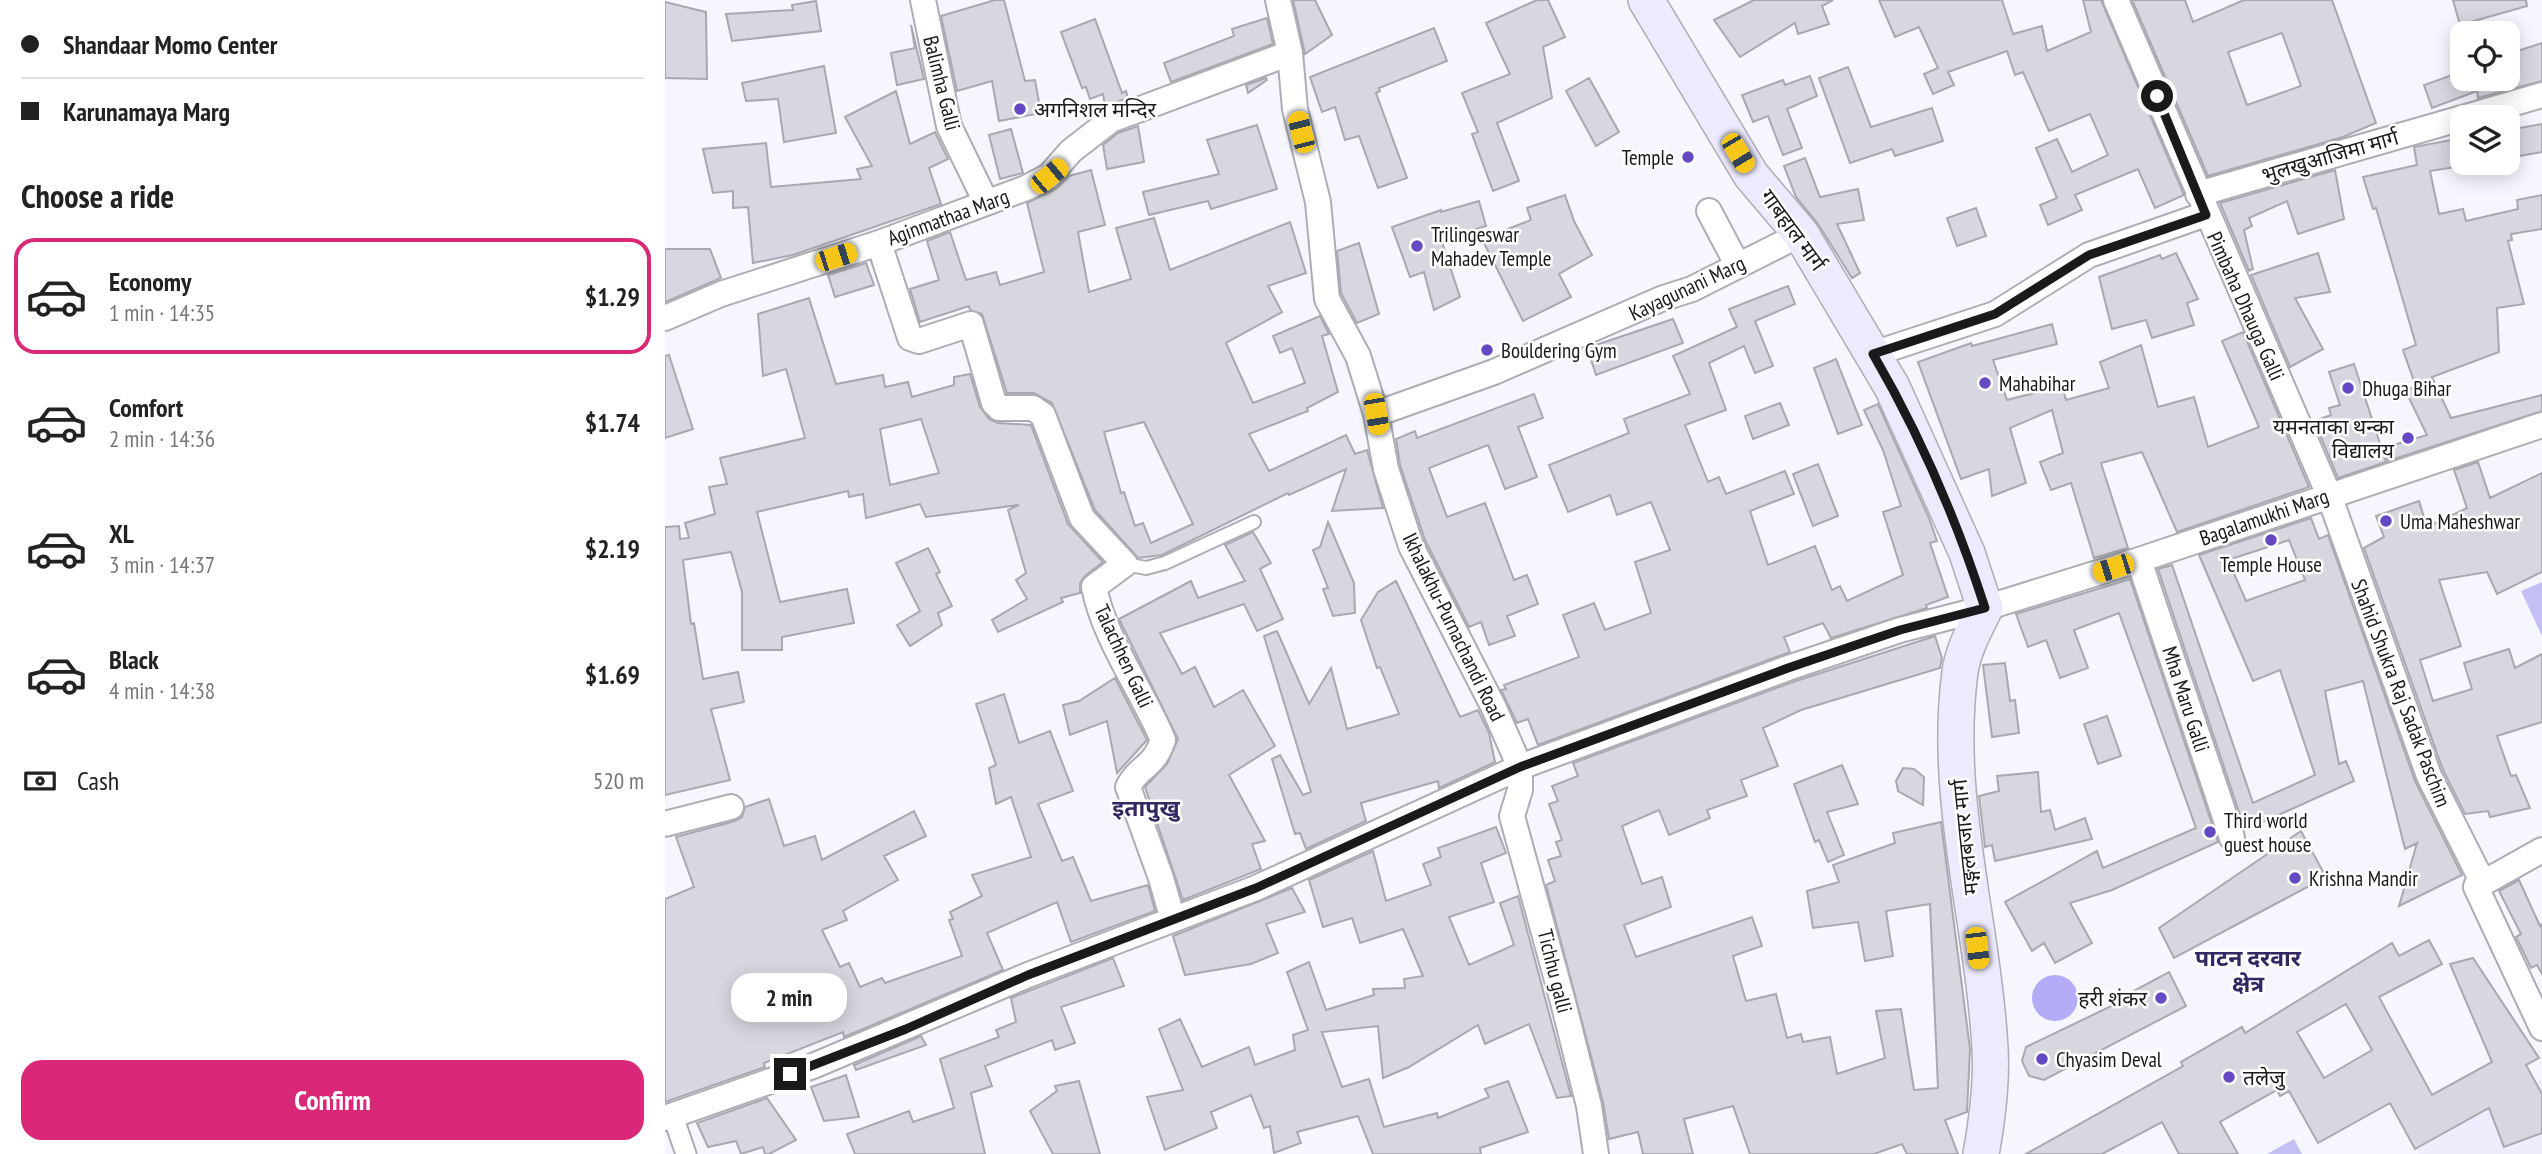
<!DOCTYPE html>
<meta charset="utf-8">
<style>
:root{--surface:#fff;--page:#f6f6f6;--text:#222;--muted:#767676;--line:#e0e0e0;--accent:#db2777}
body{margin:0;font-family:"PT Sans Narrow","Noto Sans Devanagari",sans-serif;background:var(--page);color:var(--text);height:100vh;display:flex;flex-direction:column;font-size:26px;white-space:nowrap}
*{box-sizing:border-box;margin:0}
p{font-size:23px;color:var(--muted)}
.icon{flex:none;width:38px;height:38px;fill:none;stroke:currentColor;stroke-width:2;stroke-linecap:round;stroke-linejoin:round}
.map{position:relative;flex:1;overflow:hidden}
.drawer{display:flex;flex-direction:column;background:var(--surface);width:665px}
.drawer>*{flex:none}
.top-card{display:grid;align-content:center;height:154px;padding:0 21px;background:var(--surface)}
.controls{position:absolute;left:1785px;top:21px;display:grid;gap:14px}
.controls a{display:grid;place-items:center;width:70px;height:70px;border-radius:14px;background:var(--surface);box-shadow:0 4px 18px #0003;font-size:35px}
.end{position:absolute;width:32px;height:32px;margin:-16px;border:9px solid #1a1a1d;background:#fff;box-shadow:0 0 0 4px #fff}
.from{border-radius:50%}
.bubble{position:absolute;height:49px;border-radius:21px;background:var(--surface);box-shadow:0 4px 18px #0003;font-size:23px;font-weight:800;line-height:49px;text-align:center}
.car{position:absolute;width:21px;height:42px;margin:-21px -10px;border-radius:9px;box-shadow:0 0 5px 2px #0007;background:linear-gradient(#f5c518 24%,#345 0 40%,#f5c518 0 76%,#345 0 86%,#f5c518 0)}
.top-card b{display:flex;align-items:center;gap:24px;height:66px;font-size:26px}
.top-card b+b{border-top:2px solid var(--line)}
.top-card i{width:18px;height:18px;background:var(--text)}
ul{padding:0;list-style:none}
li{display:flex;align-items:center;gap:21px;height:116px;margin:0 14px 10px;padding:0 7px;border:4px solid transparent;border-radius:21px}
li div{flex:1}
li b{display:block;font-size:26px}
li em{font-style:normal;font-weight:800}
li.on{border-color:var(--accent)}
li>.icon{width:63px;height:63px;stroke-width:1.5}
h2{padding:0 21px;font-size:32px;line-height:84px}
.pay{display:flex;align-items:center;gap:18px;height:77px;padding:0 21px;font-size:26px}
.pay p{margin-inline-start:auto}
.cta{display:flex;gap:14px;margin-top:auto;padding:14px 21px}
.cta a{flex:1;height:80px;border-radius:21px;background:var(--accent);color:#fff;font-size:28px;font-weight:800;line-height:80px;text-align:center}
main{display:flex;flex:1;min-height:0}
.map>svg:first-child{display:block}
.built{fill:#eeedfd}
.green{fill:#c4c0f4}
.water{fill:#b4acf6}
.building{fill:#d7d7df;stroke:#a8a8b0;stroke-width:2;fill-rule:evenodd}
.lines{fill:none;stroke-linecap:round;stroke-linejoin:round}
.service-casing{stroke:#adadb5;stroke-width:16}
.pedestrian-casing{stroke:#adadb5;stroke-width:23}
.minor-casing{stroke:#adadb5;stroke-width:28}
.secondary-casing{stroke:#adadb5;stroke-width:38}
.service{stroke:#fff;stroke-width:12}
.pedestrian{stroke:#fff;stroke-width:19}
.minor{stroke:#fff;stroke-width:24}
.secondary{stroke:#eceafc;stroke-width:35}
.route{stroke:#1a1a1d;stroke-width:9}
.poi-dot{fill:#6549c2;stroke:#fff;stroke-width:2.5}
.labels{text-anchor:middle;dominant-baseline:central;stroke-width:5;stroke-linejoin:round;paint-order:stroke}
.street-label{font-size:21px;fill:#1a1a1d;stroke:#fff}
.poi-label{font-size:21px;fill:#1a1a1d;stroke:#fff;text-anchor:start}
.neighbourhood-label{font-size:23px;font-weight:bold;fill:#332862;stroke:#fff}
</style>
<main>
<section class="drawer">
<div class="top-card">
<b><i class="from"></i>Shandaar Momo Center</b>
<b><i></i>Karunamaya Marg</b>
</div>
<h2>Choose a ride</h2>
<ul>
<li class="on"><svg class="icon" aria-label="car" viewBox="0 0 24 24"><path d="M5 17H2v-5l4-1 3-4h7l3 4 3 1v5h-3M9 17h6M6 11h13"/><circle cx="7" cy="17" r="2"/><circle cx="17" cy="17" r="2"/></svg><div><b>Economy</b><p>1 min · 14:35</p></div><em>$1.29</em></li>
<li><svg class="icon" aria-label="car" viewBox="0 0 24 24"><path d="M5 17H2v-5l4-1 3-4h7l3 4 3 1v5h-3M9 17h6M6 11h13"/><circle cx="7" cy="17" r="2"/><circle cx="17" cy="17" r="2"/></svg><div><b>Comfort</b><p>2 min · 14:36</p></div><em>$1.74</em></li>
<li><svg class="icon" aria-label="car" viewBox="0 0 24 24"><path d="M5 17H2v-5l4-1 3-4h7l3 4 3 1v5h-3M9 17h6M6 11h13"/><circle cx="7" cy="17" r="2"/><circle cx="17" cy="17" r="2"/></svg><div><b>XL</b><p>3 min · 14:37</p></div><em>$2.19</em></li>
<li><svg class="icon" aria-label="car" viewBox="0 0 24 24"><path d="M5 17H2v-5l4-1 3-4h7l3 4 3 1v5h-3M9 17h6M6 11h13"/><circle cx="7" cy="17" r="2"/><circle cx="17" cy="17" r="2"/></svg><div><b>Black</b><p>4 min · 14:38</p></div><em>$1.69</em></li>
</ul>
<div class="pay"><svg class="icon" aria-label="cash" viewBox="0 0 24 24"><path d="M3 7h18v10H3z"/><circle cx="12" cy="12" r="2"/></svg>Cash<p>520 m</p></div>
<div class="cta"><a>Confirm</a></div>
</section>
<div class="map">
<svg width="1877" height="1154" viewBox="0 0 1877 1154">
<rect width="100%" height="100%" fill="#f6f6fe"/>
<path class="built" d="M1877 1079V1154H1754L1751 1148Z"/>
<path class="green" d="M1877 582V636L1856 591Z
M1629 1139 1637 1154H1602Z"/>
<path class="water" d="M1367 998a23 23 0 1 1 46 0a23 23 0 1 1-46 0Z"/>
<path class="building" d="M330 0H339L360 81 370 80 376 113 334 121 327 81 292 91 276 16Z
M628 0H650L667 35 640 54Z
M872 0H883L900 37 878 47 887 98 832 123 854 181 828 191 807 134 813 132 797 93 845 74 821 23Z
M1089 0H1168L1157 6 1164 24 1133 34 1130 23 1075 57 1049 20Z
M1214 0H1337L1348 34 1377 26 1382 51 1426 32 1418 0H1436L1519 195 1490 208 1473 169 1410 195 1417 210 1383 225 1375 205 1392 198 1371 148 1392 139 1407 172 1443 155 1425 114 1384 131 1358 72 1350 75 1342 51 1283 72 1289 85 1268 94 1259 74 1273 68 1254 27 1230 37Z
M1467 0H1520L1528 22 1579 0H1667L1711 123 1678 137 1543 176ZM1617 33 1636 86 1582 105 1563 52Z
M1788 0H1861L1862 6 1795 25Z
M151 1 156 31 67 41 61 14 128 10 127 5Z
M0 2 41 12 42 79 0 78Z
M602 18 608 44 506 82 499 63 569 36 567 29Z
M430 19 457 93 461 91 463 98 440 106 438 94 425 99 421 87 417 88 396 32Z
M246 25 259 79 232 85 226 53 250 48Z
M769 28 782 61 714 88 715 91 711 93 742 178 713 188 694 136 680 140 670 107 657 112 645 77Z
M1877 43V81L1813 98 1812 91 1767 108 1759 85 1790 74 1791 79H1843V54Z
M159 66 171 133 119 142 113 99 81 101 77 83Z
M1183 67 1206 127 1267 108 1278 141 1230 156 1227 149 1185 163 1154 78Z
M1145 76 1152 96 1122 109 1137 148 1118 155 1103 116 1088 122 1077 95 1118 80 1120 85Z
M601 78 602 80 583 93 581 85Z
M924 78 954 132 931 146 901 91Z
M231 91 245 144 270 132 283 159 264 168 276 204 128 255 88 263 83 207 68 208V191L48 193 38 149 101 143 106 187 196 179 192 169 207 166 180 117Z
M1877 124V152L1843 158V130Z
M592 125 612 189 546 209 543 201 484 215 478 192 554 174 542 140Z
M473 126 479 162 442 169 438 145 453 133Z
M346 129 358 173 335 179 324 135Z
M1797 138V166L1765 171 1774 214 1798 209 1801 221 1853 209 1852 200 1877 195V229L1846 234 1847 240 1843 241 1859 304 1832 308 1834 352 1767 377 1786 418 1877 395V411L1723 461 1719 448 1762 435 1740 390 1751 387 1738 350 1751 345 1711 208 1708 209 1698 177 1752 165 1749 147Z
M1140 158 1155 197 1193 189 1199 220 1172 224 1195 273 1187 278 1153 224 1131 197 1119 166Z
M426 170 440 225 413 232 424 292 466 279 451 228 489 218 505 270 625 222 641 273 603 286 617 312 561 343 588 403 640 383 627 348 615 353 608 336 655 316 664 334 657 336 673 392 642 408 643 411 584 434 604 471 681 435 690 454 702 450 718 508 667 511 681 469 624 495 623 493 497 555 473 558 430 510 387 403 369 393H342L317 314 305 310 304 306 255 322 245 289 274 280 262 241 285 232 301 280 331 272 335 285 379 272 362 203 391 189 404 176ZM479 422 528 524 486 543 478 523 470 526 459 492 456 493 439 432Z
M1670 170 1679 219 1633 234 1622 201 1584 218 1587 226 1579 230 1588 269 1584 271 1555 203Z
M900 195 909 221 927 255 894 274 906 297 858 321 817 239 866 220 862 208Z
M814 201 821 226 776 239 795 297 769 310 759 272 745 277 727 227 776 210V212Z
M1311 208 1321 236 1292 246 1282 218Z
M694 243 714 314 692 323 676 293 672 251Z
M0 249H45L56 278 0 302Z
M1511 253 1533 299 1522 303 1529 325 1487 338 1481 320 1447 329 1434 277 1495 255 1497 259Z
M1653 253 1665 292 1630 298 1658 349 1625 367 1586 275Z
M201 263 209 285 170 297 163 275Z
M1123 286 1130 304 1090 321 1108 366 1090 373 1079 346 1044 363 1061 410 1020 425 1043 482 1054 477 1061 494 1120 471 1129 494 1085 511 1103 565 1150 546 1167 590 1175 586 1182 601 1238 575 1218 512 1236 506 1218 450 1199 410 1213 404 1264 518 1272 541 1265 543 1283 597 1261 605 1262 608 1166 638 1158 623 1119 637 1125 652 873 745 863 719 852 723 836 690 841 689 839 685 914 657 898 615 929 603 940 630 986 613 970 562 1005 550 986 502 952 515 945 495 903 512 884 465 964 433 959 419 1025 394 1008 356 1072 327 1064 309Z
M144 298 171 384 218 375 220 387 243 382 247 397 289 385V377L305 374 315 407 324 419 333 423 366 425 403 524 438 562 420 576 415 583V593L396 598 398 602 333 632 327 620 362 599 351 580 361 573 343 510 354 505 261 517 255 504 201 518 198 494 184 497 183 491 92 512 115 602 182 589 189 623 117 637V650H77V592L66 552 18 560 26 624 29 623 38 679 73 672 79 702 46 709 65 780 0 795V527L14 526 15 539 24 538 20 523 50 514 44 487 62 484 55 458 140 438 121 369 98 376 93 314ZM256 419 274 473 225 485 215 429Z
M1008 319 1018 343 931 375 922 348Z
M1387 324 1392 344 1328 360 1342 400 1397 386 1401 400 1444 388 1435 362 1476 345 1493 407 1529 397 1543 447 1594 427 1557 341 1578 332 1644 487 1512 532 1477 452 1436 463 1463 548 1429 558 1406 483 1386 490 1375 462 1398 453 1387 410 1345 428 1361 483 1327 496 1324 469 1296 479 1253 362 1306 343 1307 346Z
M4 355 28 429 0 438V356Z
M1171 359 1197 425 1173 434 1149 368Z
M1689 364 1721 462 1673 478 1649 421 1666 415 1664 408 1675 405 1664 372Z
M869 394 878 418 853 427 872 477 840 489 823 445 764 468 782 517 820 503 849 580 862 575 873 604 842 616 850 636 824 645 816 622 804 627 760 540 735 465 731 439 750 431 752 438Z
M1115 403 1124 425 1088 439 1080 416Z
M1813 462 1825 498 1877 473V572L1832 594 1822 572 1774 580 1796 646 1755 660 1768 701 1807 689 1799 663 1844 649 1850 668 1877 654V722L1832 736 1846 776 1851 775 1865 808 1825 817 1823 811 1800 814 1778 770 1699 548 1719 537 1711 516 1754 501 1762 527 1802 508 1789 470Z
M1153 464 1173 516 1148 526 1128 474Z
M1646 518 1654 539 1663 535 1750 781 1797 875 1734 906 1752 843 1740 849 1698 681 1660 691 1674 764 1681 761 1689 781 1580 830 1493 569 1507 565 1588 803 1650 775 1615 670 1588 681 1534 555ZM1624 540 1640 580 1581 601 1563 560Z
M663 522 689 583 690 613 668 616 658 589 663 588 648 550 655 547Z
M588 532 606 563 595 569 618 619 592 631 579 604 495 633 517 674 530 667 549 707 578 690 610 746 564 775 600 841 587 844 596 869 518 900 480 787 502 764 513 739 454 619 526 581 533 598 580 581 560 545Z
M263 548 275 572 271 574 287 606 273 613 277 625 245 646 232 625 255 611 231 563Z
M1465 579 1553 842 1447 890 1405 903 1427 943 1390 963 1379 943 1367 951 1340 902 1432 851 1438 868 1531 828 1454 613 1409 630 1423 668 1395 678 1381 640 1363 647 1351 614Z
M731 581 795 717 813 710 824 733 830 762 774 788 773 781 696 803 701 821 641 849 635 833 630 834 607 759 615 755 638 795 646 792 599 636 612 631 644 704 666 668 682 729 734 714 715 667 712 668 696 620 713 592Z
M1270 636 1277 658 1275 668 1136 710 1098 728 1113 766 1076 780 1082 796 1042 810 1045 818 1004 835 994 810 957 826 977 884 997 877 1006 907 959 925 971 957 1087 917 1097 946 1068 956 1081 1001 1111 994 1122 1038 1136 1034 1138 1042 1165 1037 1172 1074 1220 1058 1211 1011 1236 1009 1249 1090 1273 1088 1265 904 1221 911 1228 956 1200 961 1193 922 1148 928 1142 891 1174 882 1168 865 1230 843 1228 833 1276 822 1305 1049 1302 1112 1280 1120 1293 1154H1242L1237 1144 1209 1154H1085L1068 1106 1019 1119 1028 1154H978L973 1132 944 1139 938 1102 881 885 890 881 883 860 896 856 891 842 897 840 884 804 893 801 887 786 913 776 908 763 1128 682Z
M1340 663 1345 701 1350 700 1354 733 1327 737 1318 665Z
M450 678 482 740 452 773 442 721 405 735 398 705 414 701Z
M339 694 354 743 385 731 408 791 373 804 397 861 408 857 426 901 483 885 490 911 406 942 392 902 322 933 338 970 179 1037 178 1032 99 1063 100 1067 0 1102V899L29 887 11 837 70 821 77 817 80 807 104 799 119 846 150 836 157 860 249 811 261 836 219 856 233 880 178 911 182 920 157 930 175 967 184 963 195 987 217 978 220 983 297 956 284 920 288 919 285 912 317 896 307 875 366 857 346 797 331 804 324 768 331 765 311 704Z
M1442 716 1456 756 1433 764 1419 724Z
M1177 765 1193 804 1162 812 1179 855 1163 862 1154 840 1150 842 1129 784Z
M1238 768 1249 769 1259 777 1258 805 1233 791 1231 781Z
M1373 772 1376 812 1385 810 1390 830 1420 818 1427 839 1330 861 1327 845 1320 847 1314 796 1334 791 1332 776Z
M831 827 841 853 816 863 829 902 784 917 804 965 849 945 835 903 853 896 906 1096 892 1098 864 1024 820 1044 813 1025 744 1067 718 1078 713 1026 657 1032 677 1087 704 1079 719 1127 772 1113 773 1118 824 1097 820 1089 843 1081 863 1132 815 1148 816 1154H708L693 1116 632 1132 636 1143 609 1153 605 1126 599 1128 586 1095 546 1112 552 1128 500 1150 482 1097 518 1090 494 1029 515 1019 537 1067 584 1047 590 1065 630 1050 628 1035 643 1030 622 972 644 962 661 1010 709 995 708 989 740 988 739 979 758 976 738 929 695 943 687 918 658 927 644 880 708 851 721 901 766 885 758 864 776 857 773 848Z
M1636 831 1661 877 1509 958 1494 928Z
M1854 880 1875 926 1877 924V974L1872 965 1866 968 1851 937 1856 934 1834 891Z
M627 888 640 912 601 924 613 953 586 964 520 975 508 936Z
M1764 940 1777 964 1714 997 1767 1095 1827 1062 1785 964 1808 958 1874 1058 1861 1065 1877 1094V1133L1839 1147 1824 1108 1750 1149 1725 1103 1653 1143 1624 1091 1615 1096 1612 1090 1555 1122 1573 1154H1514L1497 1122 1437 1154H1361L1518 1066 1516 1062 1577 1027 1580 1033 1727 943 1734 956ZM1681 1004 1707 1050 1659 1078 1632 1032Z
M448 958 459 986 396 1007 410 1043 390 1050 387 1040 320 1066 327 1086 306 1093 320 1154H190L182 1134 244 1111 248 1122 289 1108 275 1059 334 1037 331 1030 351 1022 346 998Z
M1504 972 1521 1006 1379 1080 1364 1076 1357 1061 1361 1047 1463 998 1461 995Z
M256 1036 261 1045 191 1070 189 1065Z
M181 1075 194 1117 159 1121 146 1087Z
M414 1081 435 1154H388L365 1111 392 1091 390 1086Z
M102 1098 131 1140 104 1154H100L98 1147 76 1154 71 1141 43 1147 32 1123Z"/>
<g class="lines">
<g class="service-casing">
<path id="service" d="M460 564 481 568 500 563 589 522"/>
</g>
<g class="pedestrian-casing">
<path id="pedestrian" d="M8 1116 21 1154"/>
</g>
<g class="minor-casing">
<path id="minor" d="M258 0 284 126 321 202
M613 0 625 53 630 109 653 202 662 299 693 356 711 414 721 469 746 546 829 708 855 767V790L847 816 898 1002 924 1106 931 1154
M1451 0 1664 495 1764 776 1815 877 1811 887
M1801 117 1877 95
M1533 194 1797 118
M1044 211 1073 266
M214 243 245 338 254 341 306 324 329 403 334 408H368L378 415 417 518 460 564 429 587C440 641 477 690 498 740 488 769 473 766 463 787L496 878 508 920
M0 318 56 294 214 243 361 188 384 176 406 151 446 120 625 53
M1208 354 1330 314 1424 255 1541 214
M711 414 829 372 996 299 1027 289 1136 234
M1474 560 1567 838
M0 824 66 807
M1811 887 1877 1028
M1811 887 1877 850
M0 1118 148 1066 363 975 591 888 855 767 1123 668 1235 630 1320 608 1474 560 1877 425"/>
</g>
<g class="secondary-casing">
<path id="secondary" d="M981 0 1086 175 1136 234 1227 387 1302 553 1320 608C1310 628 1298 650 1295 672 1278 798 1318 923 1325 1048 1327 1082 1322 1121 1316 1154"/>
</g>
<use href="#service" class="service"/>
<use href="#pedestrian" class="pedestrian"/>
<use href="#minor" class="minor"/>
<use href="#secondary" class="secondary"/>
</g>
<g class="lines">
<path class="route" d="M125 1074 241 1029 363 975 591 888 855 767 1123 668 1235 630 1320 608C1292 521 1254 433 1208 354L1330 314 1424 255 1541 215 1492 96"/>
</g>
<g class="poi-dot">
<circle cx="355" cy="109" r="7"/>
<circle cx="1023" cy="157" r="7"/>
<circle cx="752" cy="246" r="7"/>
<circle cx="822" cy="350" r="7"/>
<circle cx="1320" cy="383" r="7"/>
<circle cx="1683" cy="388" r="7"/>
<circle cx="1743" cy="438" r="7"/>
<circle cx="1721" cy="521" r="7"/>
<circle cx="1606" cy="540" r="7"/>
<circle cx="1545" cy="832" r="7"/>
<circle cx="1630" cy="878" r="7"/>
<circle cx="1496" cy="998" r="7"/>
<circle cx="1377" cy="1059" r="7"/>
<circle cx="1564" cy="1077" r="7"/>
</g>
<g class="labels">
<g class="street-label">
<text transform="translate(277 83) rotate(76)">Balimha Galli</text>
<text transform="translate(1665 156) rotate(-16)">भुलखुआजिमा मार्ग</text>
<text transform="translate(283 217) rotate(-20)">Aginmathaa Marg</text>
<text transform="translate(1128 230) rotate(54)">गाबहाल मार्ग</text>
<text transform="translate(1022 288) rotate(-25)">Kayagunani Marg</text>
<text transform="translate(1581 306) rotate(66)">Pimbaha Dhauga Galli</text>
<text transform="translate(1599 517) rotate(-19)">Bagalamukhi Marg</text>
<text transform="translate(789 627) rotate(64)">Ikhalakhu-Purnachandi Road</text>
<text transform="translate(459 656) rotate(65)">Talachhen Galli</text>
<text transform="translate(1736 693) rotate(69)">Shahid Shukra Raj Sadak Paschim</text>
<text transform="translate(1521 699) rotate(72)">Mha Maru Galli</text>
<text transform="translate(1300 837) rotate(-96)">मङ्गलबजार मार्ग</text>
<text transform="translate(890 971) rotate(76)">Tichhu galli</text>
</g>
<g class="poi-label">
<text x="369" y="109">अगनिशल मन्दिर</text>
<text x="1009" y="157" text-anchor="end">Temple</text>
<text x="766" y="234">Trilingeswar<tspan x="766" dy="24">Mahadev Temple</tspan></text>
<text x="836" y="350">Bouldering Gym</text>
<text x="1334" y="383">Mahabihar</text>
<text x="1697" y="388">Dhuga Bihar</text>
<text x="1729" y="426" text-anchor="end">यमनताका थन्का<tspan x="1729" dy="24">विद्यालय</tspan></text>
<text x="1735" y="521">Uma Maheshwar</text>
<text x="1606" y="564" text-anchor="middle">Temple House</text>
<text x="1559" y="820">Third world<tspan x="1559" dy="24">guest house</tspan></text>
<text x="1644" y="878">Krishna Mandir</text>
<text x="1482" y="998" text-anchor="end">हरी शंकर</text>
<text x="1391" y="1059">Chyasim Deval</text>
<text x="1578" y="1077">तलेजु</text>
</g>
<g class="neighbourhood-label">
<text x="481" y="807">इतापुखु</text>
<text x="1583" y="957">पाटन दरवार<tspan x="1583" dy="26">क्षेत्र</tspan></text>
</g>
</g>
</svg>
<div class="controls">
<a><svg class="icon" aria-label="locate" viewBox="0 0 24 24"><circle cx="12" cy="12" r="6"/><path d="M12 2v4M12 18v4M2 12h4M18 12h4"/></svg></a>
<a><svg class="icon" aria-label="layers" viewBox="0 0 24 24"><path d="M12 4l9 5-9 5-9-5zM3 14l9 5 9-5"/></svg></a>
</div>
<i class="end from" style="left:1492px;top:96px"></i>
<i class="end" style="left:125px;top:1074px"></i>
<div class="bubble" style="left:66px;top:973px;width:116px">2 min</div>
<i class="car" style="left:636px;top:132px;rotate:346deg"></i>
<i class="car" style="left:1073px;top:153px;rotate:149deg"></i>
<i class="car" style="left:384px;top:176px;rotate:50deg"></i>
<i class="car" style="left:171px;top:257px;rotate:72deg"></i>
<i class="car" style="left:711px;top:414px;rotate:170deg"></i>
<i class="car" style="left:1448px;top:568px;rotate:252deg"></i>
<i class="car" style="left:1312px;top:948px;rotate:173deg"></i>
</div>
</main>
